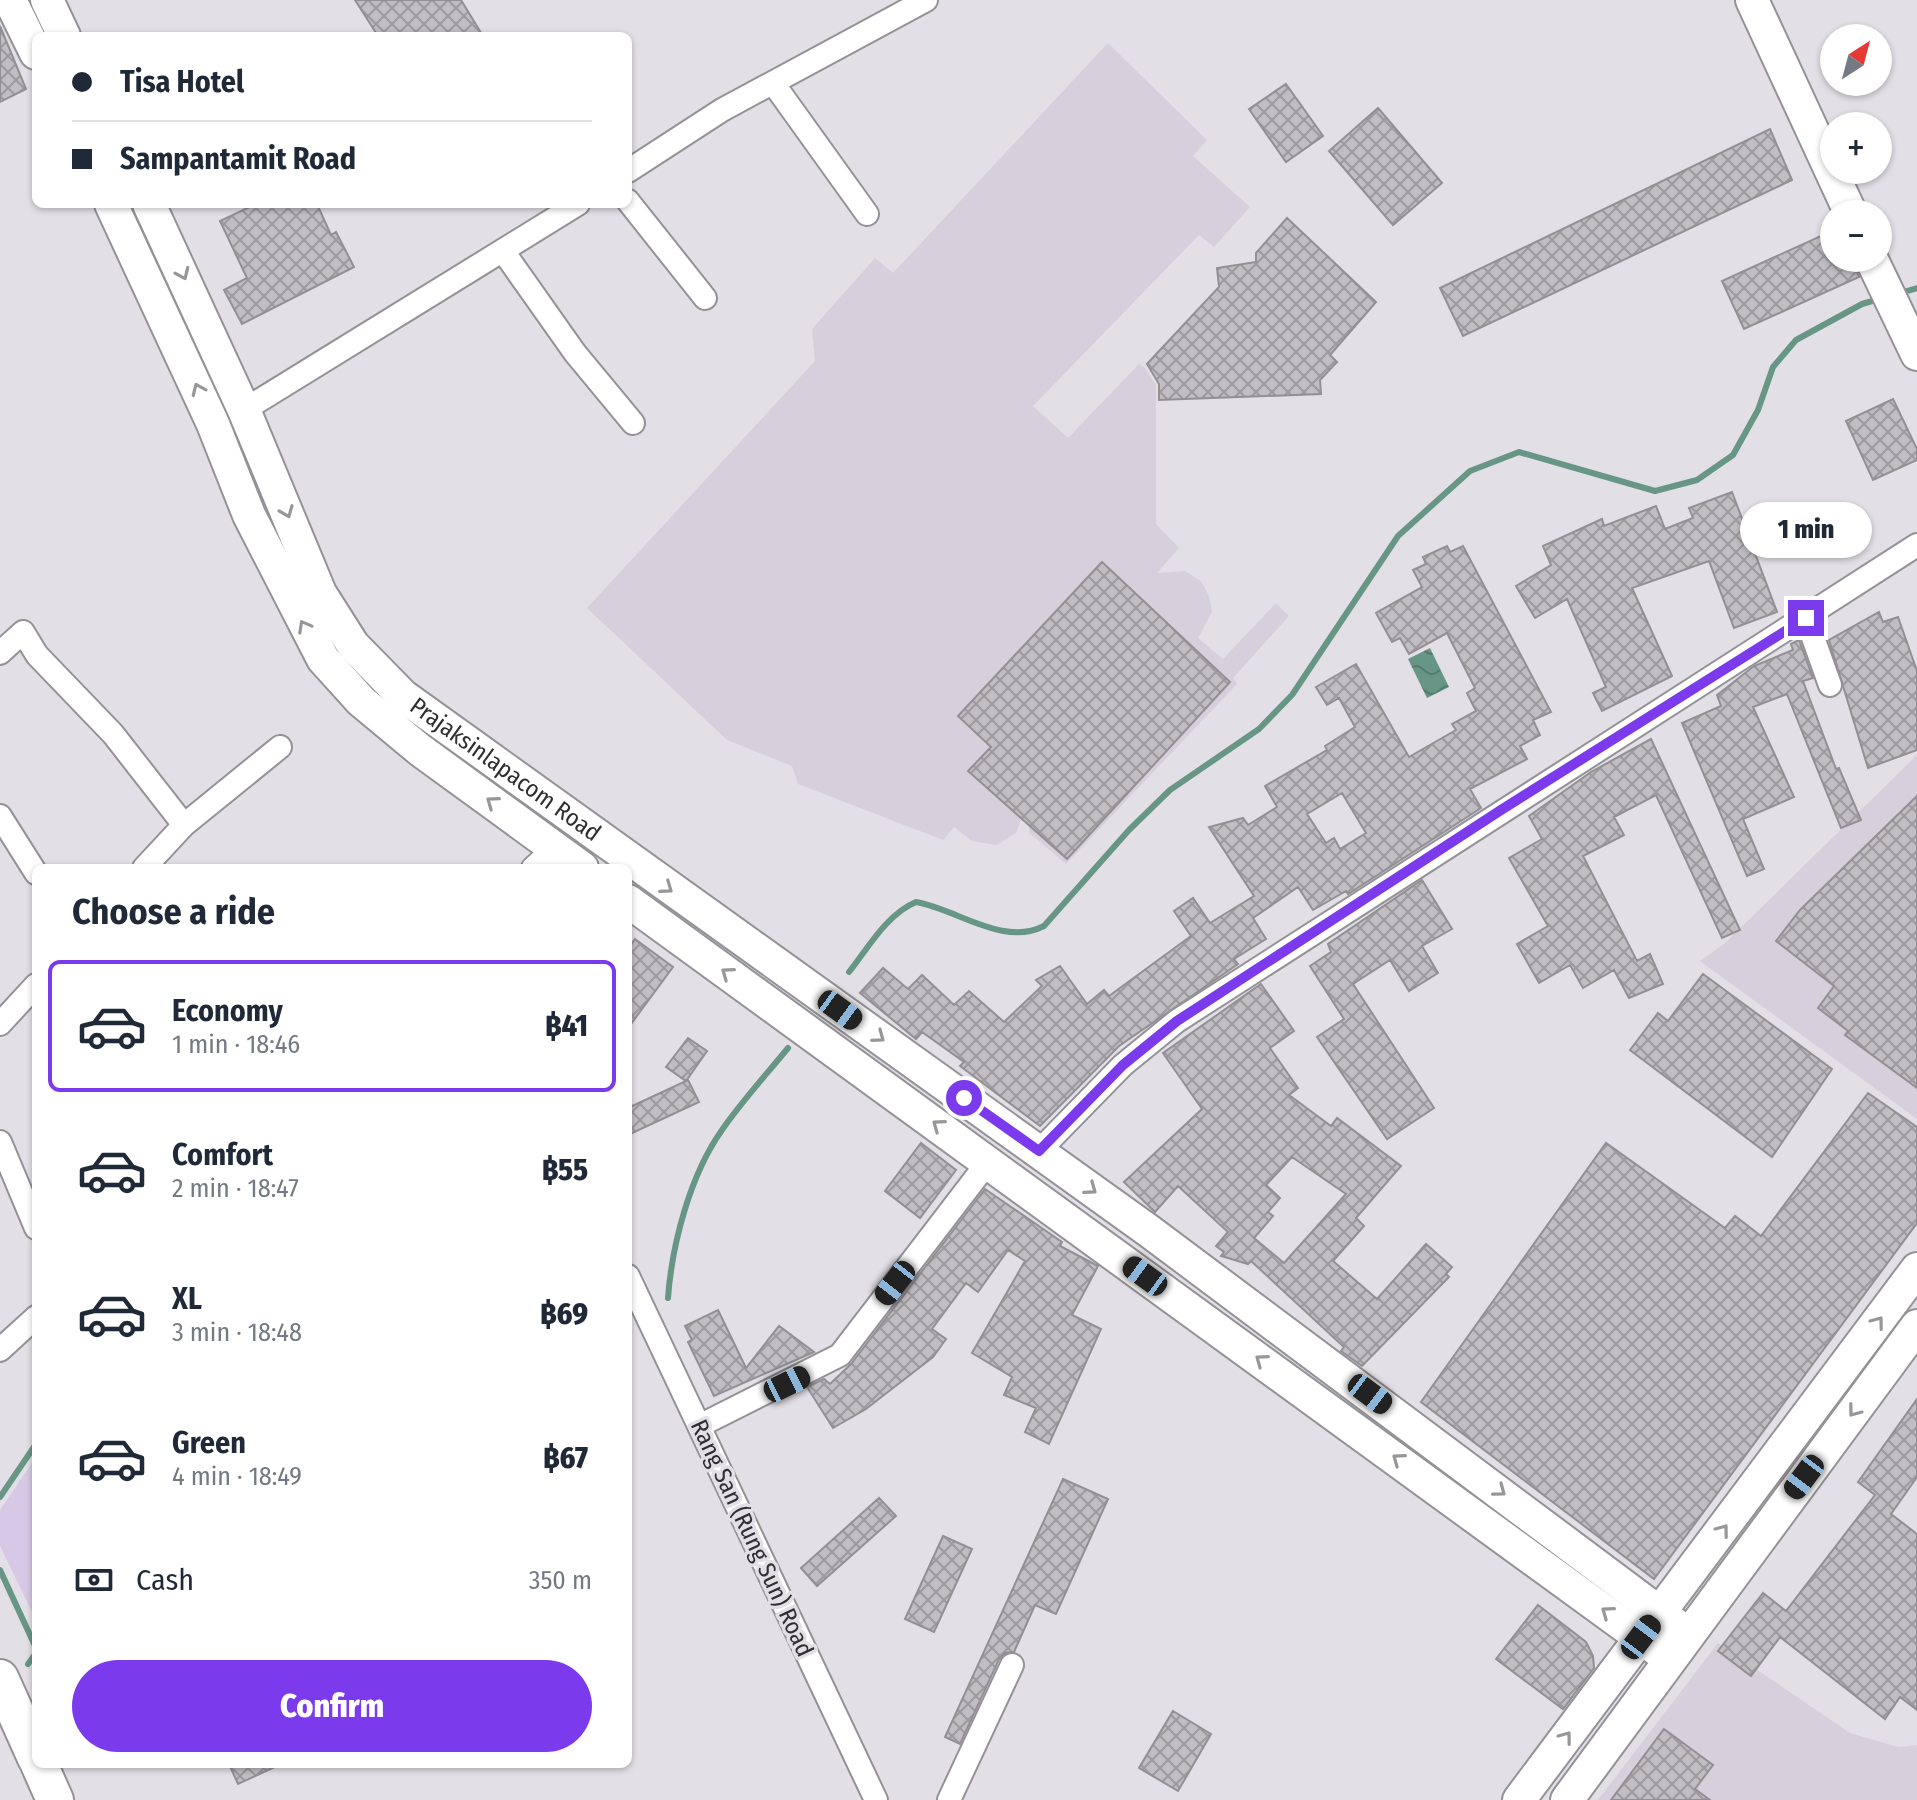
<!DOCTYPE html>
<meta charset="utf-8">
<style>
:root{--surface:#fff;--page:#f2f2f3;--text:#1f2937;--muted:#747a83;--line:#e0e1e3;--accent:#7c3aed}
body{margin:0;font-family:"Fira Sans Condensed",sans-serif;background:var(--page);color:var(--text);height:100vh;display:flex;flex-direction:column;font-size:30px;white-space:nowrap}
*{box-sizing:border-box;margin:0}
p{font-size:26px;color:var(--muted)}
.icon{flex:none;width:44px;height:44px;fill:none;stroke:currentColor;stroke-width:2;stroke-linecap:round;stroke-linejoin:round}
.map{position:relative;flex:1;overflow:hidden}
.panel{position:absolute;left:32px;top:864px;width:600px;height:904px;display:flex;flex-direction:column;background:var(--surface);border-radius:12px;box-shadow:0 2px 6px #0004}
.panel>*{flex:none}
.top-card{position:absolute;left:32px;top:32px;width:600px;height:176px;border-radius:12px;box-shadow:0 2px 6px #0004;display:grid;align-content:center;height:176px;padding:0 40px;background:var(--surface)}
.needle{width:52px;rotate:36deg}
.controls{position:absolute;left:1820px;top:24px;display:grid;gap:16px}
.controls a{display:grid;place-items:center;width:72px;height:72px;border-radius:50%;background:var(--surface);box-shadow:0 2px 6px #0004;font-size:40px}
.end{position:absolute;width:36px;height:36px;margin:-18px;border:10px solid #7c3aed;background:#fff;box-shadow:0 0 0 4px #fff}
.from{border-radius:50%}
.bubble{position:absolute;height:56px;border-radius:28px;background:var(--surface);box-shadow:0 2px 6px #0004;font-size:26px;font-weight:800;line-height:56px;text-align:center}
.car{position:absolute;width:24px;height:48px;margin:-24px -12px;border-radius:10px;box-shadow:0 0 6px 2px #0007;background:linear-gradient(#222 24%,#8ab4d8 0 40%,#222 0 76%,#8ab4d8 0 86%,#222 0)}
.top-card b{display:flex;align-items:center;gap:28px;height:76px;font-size:30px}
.top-card b+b{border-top:2px solid var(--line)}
.top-card i{width:20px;height:20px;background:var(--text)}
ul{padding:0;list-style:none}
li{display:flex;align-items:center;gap:24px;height:132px;margin:0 16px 12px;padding:0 24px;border:4px solid transparent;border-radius:12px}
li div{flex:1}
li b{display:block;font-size:30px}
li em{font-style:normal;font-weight:800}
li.on{border-color:var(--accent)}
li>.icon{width:72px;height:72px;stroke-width:1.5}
h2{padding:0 40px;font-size:36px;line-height:96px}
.pay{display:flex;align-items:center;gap:20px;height:88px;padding:0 40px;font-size:30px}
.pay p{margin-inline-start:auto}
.cta{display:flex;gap:16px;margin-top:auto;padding:16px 40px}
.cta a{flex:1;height:92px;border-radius:48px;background:var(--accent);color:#fff;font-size:32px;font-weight:800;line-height:92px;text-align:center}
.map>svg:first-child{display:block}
.built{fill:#d6d0dd}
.garden{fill:#d7c9e5}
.water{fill:url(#water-waves)}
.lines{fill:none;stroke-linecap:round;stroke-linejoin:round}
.stream{stroke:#679687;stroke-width:6}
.building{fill:url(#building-cross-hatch);stroke:#928f95;stroke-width:2;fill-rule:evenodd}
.street-casing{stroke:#949197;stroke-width:26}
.secondary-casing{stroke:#949197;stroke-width:36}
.primary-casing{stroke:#949197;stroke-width:40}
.street{stroke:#fff;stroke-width:22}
.secondary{stroke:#fff;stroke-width:32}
.primary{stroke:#fff;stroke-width:36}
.oneway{stroke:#979698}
.route{stroke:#7c3aed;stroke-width:10}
.labels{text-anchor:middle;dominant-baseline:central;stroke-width:7;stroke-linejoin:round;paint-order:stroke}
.street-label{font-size:24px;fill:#2f2e30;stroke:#e2dfe6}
</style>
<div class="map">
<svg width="1917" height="1800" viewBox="0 0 1917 1800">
<defs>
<pattern id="water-waves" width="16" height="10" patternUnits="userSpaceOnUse" patternTransform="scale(2)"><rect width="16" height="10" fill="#679687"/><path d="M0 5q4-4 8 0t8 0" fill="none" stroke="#557b6f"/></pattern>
<pattern id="building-cross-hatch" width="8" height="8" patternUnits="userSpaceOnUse" patternTransform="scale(2)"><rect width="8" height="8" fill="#c0bdc3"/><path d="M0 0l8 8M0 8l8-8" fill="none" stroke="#9c9a9f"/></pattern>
</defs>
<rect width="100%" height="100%" fill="#e2dfe6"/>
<path class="built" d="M1108 43 1207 140 1193 156 1250 207 1214 247 1199 235 1033 406 1068 438 1139 364 1145 368 1156 385V524L1179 548 1157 573 1185 571 1201 581 1209 596 1212 612 1198 638 1223 659 1276 603 1289 616 1233 678 1237 684 1066 864 1029 833V824L1021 819 1016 833 997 845 972 841 954 827 943 840 798 784 792 766 727 740 587 608 815 361 812 329 875 258 893 273Z
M1917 755V1119L1700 961 1724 944Z
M1718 1643 1850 1733 1898 1747 1917 1745V1800H1598Z"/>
<path class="garden" d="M36 1457V1620L0 1546V1510Z"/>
<path class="water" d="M1430 648 1449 687 1427 698 1408 659Z"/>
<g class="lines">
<path class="stream" d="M1897 294 1917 288
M849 972C868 948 887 914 916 902 957 909 1003 947 1044 926L1129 830 1170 790 1259 729 1292 695 1398 536 1470 471 1519 452 1655 491 1697 480 1733 455 1758 410 1773 367 1796 340 1862 304 1879 299
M668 1298C672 1244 690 1175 722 1130 742 1101 766 1075 788 1048
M628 1326V1325
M0 1497 36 1444
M0 1570 36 1648
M28 1664 36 1653"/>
</g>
<path class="building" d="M355 0H461L483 36H378Z
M0 26 26 89 0 102Z
M1286 84 1323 136 1286 162 1249 109Z
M1378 108 1442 183 1393 225 1329 151Z
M1770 129 1792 180 1463 336 1440 288Z
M256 204H317L331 235 336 232 354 267 242 324 224 290 247 278 220 221Z
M1287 218 1376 302 1330 355 1337 362 1320 380 1321 394 1159 400V384L1147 364 1219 287 1217 268 1256 262V253Z
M1834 230V258H1852L1859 277 1744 329 1722 281Z
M1893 399 1917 449V460L1873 480 1846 421Z
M1732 492 1777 612 1734 628 1709 561 1632 588 1672 676 1602 711 1593 693 1606 687 1567 599 1535 618 1516 586 1551 565 1543 546 1602 519 1604 526 1656 506 1665 529 1693 518 1689 508Z
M1447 546 1450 552 1463 546 1551 712 1533 720 1540 735 1520 746 1527 759 1470 789 1481 808 1348 894 1346 891 1313 910 1298 887 1253 918 1266 939 1234 959 1238 964 1119 1046 1040 1126 960 1066 964 1062 922 1032 916 1039 860 993 883 968 908 989 922 975 954 1005 969 991 1004 1022 1042 986 1036 980 1060 966 1087 1004 1104 990 1109 996 1191 936 1174 911 1193 898 1210 923 1254 896 1209 827 1243 818 1248 825 1277 807 1265 786 1327 750 1325 746 1355 727 1339 698 1327 705 1316 687 1356 664 1409 757 1456 730 1452 724 1476 711 1467 693 1475 688 1447 633 1409 654 1400 638 1392 642 1376 613 1422 587 1413 570 1426 564 1423 557ZM1342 793 1366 833 1340 849 1334 838 1326 843 1307 814Z
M1102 562 1230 682 1067 859 968 771 991 747 958 716Z
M1879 612 1883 622 1898 617 1917 671V750L1868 768 1829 640Z
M1799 640 1813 678 1803 681 1836 769 1839 768 1861 820 1841 828 1787 694 1753 707 1794 797 1743 819 1764 869 1747 876 1682 723 1721 706 1717 695 1754 666 1793 650 1791 644Z
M1651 739 1740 930 1722 938 1656 795 1614 817 1624 835 1583 856 1637 961 1650 954 1663 984 1629 998 1614 970 1583 988 1570 965 1539 983 1517 944 1548 926 1509 858 1542 839 1529 816 1591 772Z
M1917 796V1088L1845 1035 1848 1031 1818 1008 1834 986 1776 941 1800 910Z
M1422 880 1452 929 1422 946 1438 973 1409 991 1390 960 1353 984 1434 1108 1387 1139 1317 1037 1344 1019 1310 966 1331 952 1328 944Z
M635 939 673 967 628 1028V949Z
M1703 974 1832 1069 1772 1157 1630 1050 1658 1013 1668 1021Z
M1261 984 1294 1031 1270 1048 1298 1088 1289 1095 1331 1126 1337 1118 1401 1166 1356 1218 1364 1226 1333 1261 1377 1299 1426 1244 1452 1267 1446 1274 1449 1277 1362 1366 1341 1351 1344 1347 1251 1261 1248 1264 1221 1256 1224 1252 1216 1246 1228 1232 1178 1186 1155 1212 1124 1182 1202 1109 1163 1053ZM1292 1157 1346 1194 1284 1263 1254 1238 1273 1216 1268 1212 1280 1198 1266 1185Z
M688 1038 707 1051 686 1081 666 1067Z
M688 1080 699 1102 628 1135V1108Z
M1868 1093 1917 1127V1223L1654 1579 1421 1402 1606 1143 1725 1228 1735 1216 1761 1236Z
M921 1143 956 1170 920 1218 885 1191Z
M985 1189 1062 1242 1060 1246 1098 1266 1072 1315 1101 1329 1049 1444 1025 1432 1036 1408 1004 1395 1012 1377 972 1353 1025 1261 1008 1250 978 1292 966 1283 932 1329 946 1339 933 1357 866 1409 833 1428 807 1387 824 1379 830 1384 851 1364Z
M718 1310 746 1368 779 1326 814 1352 714 1396 688 1342 692 1340 685 1326Z
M1917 1399V1477L1891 1514 1917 1534V1710L1900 1697 1885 1719 1780 1637 1751 1676 1718 1651 1763 1593 1786 1611 1875 1495 1858 1482Z
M1063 1479 1108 1499 1056 1614 1035 1605 1014 1652 1005 1653 999 1659 960 1744 945 1737Z
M879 1498 896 1516 817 1586 801 1568Z
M943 1536 972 1549 934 1632 905 1619Z
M1538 1605 1586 1642 1593 1656 1594 1668 1563 1709 1496 1659Z
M1173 1711 1211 1734 1178 1791 1139 1768Z
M1664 1729 1713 1765 1695 1789 1710 1800H1611Z
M229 1764H281L238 1784Z"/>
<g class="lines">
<g class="street-casing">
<path id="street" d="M773 83 867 214
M628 171 722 110 926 0
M628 201 705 298
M503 251 575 353 633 423
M244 410 578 204
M1806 618 1830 685
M0 653 23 632 37 655 113 734 184 825 280 747
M0 816 36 873
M144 868 184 825
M533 868 555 848
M0 1024 36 985
M0 1142 36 1228
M1039 1151 1123 1065 1177 1021 1917 545
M628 1276 876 1800
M0 1350 36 1317
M699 1426 840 1355 988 1162
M949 1800 1012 1665"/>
</g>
<g class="secondary-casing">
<g id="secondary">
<path d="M10 0 36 53"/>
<path d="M47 0 64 36"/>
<path d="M1752 0 1851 214"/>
<path d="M111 204 213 424 249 515 323 659 361 701 420 750 582 868"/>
<path id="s1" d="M149 204 244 410 320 593 353 645 403 696 1149 1231 1688 1634"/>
<path d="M1871 258 1917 354"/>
<path d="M628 901 1670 1659"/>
<path d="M1519 1800 1917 1269"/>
<path d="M1567 1800 1917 1326"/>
</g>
</g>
<g class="primary-casing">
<path id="primary" d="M0 1678 36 1758
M39 1764 55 1800"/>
</g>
<use href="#street" class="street"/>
<use href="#secondary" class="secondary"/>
<use href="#primary" class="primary"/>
</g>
<defs><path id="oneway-chevron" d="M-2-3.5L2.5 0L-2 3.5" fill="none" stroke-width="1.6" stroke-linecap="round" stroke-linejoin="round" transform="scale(2)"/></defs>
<g class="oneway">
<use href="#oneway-chevron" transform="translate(183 274) rotate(66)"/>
<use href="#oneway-chevron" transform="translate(198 389) rotate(-114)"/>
<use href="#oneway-chevron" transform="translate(287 512) rotate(68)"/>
<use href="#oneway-chevron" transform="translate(304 626) rotate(-119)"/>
<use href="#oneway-chevron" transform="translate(492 802) rotate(-144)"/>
<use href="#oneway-chevron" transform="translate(667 888) rotate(35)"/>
<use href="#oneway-chevron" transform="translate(727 973) rotate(-144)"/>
<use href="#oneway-chevron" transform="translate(879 1037) rotate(36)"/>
<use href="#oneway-chevron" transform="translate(938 1125) rotate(-144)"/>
<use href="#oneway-chevron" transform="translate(1091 1189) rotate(36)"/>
<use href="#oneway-chevron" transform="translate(1878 1322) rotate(-53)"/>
<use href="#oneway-chevron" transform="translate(1261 1360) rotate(-144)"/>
<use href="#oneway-chevron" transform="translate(1854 1411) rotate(127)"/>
<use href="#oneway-chevron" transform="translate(1398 1459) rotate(-144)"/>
<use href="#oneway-chevron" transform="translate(1500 1491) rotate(37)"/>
<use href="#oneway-chevron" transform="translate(1723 1530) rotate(-53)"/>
<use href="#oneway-chevron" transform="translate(1607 1612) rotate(-144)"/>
<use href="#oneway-chevron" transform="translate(1566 1737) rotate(-53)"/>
</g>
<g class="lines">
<path class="route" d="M964 1098 1039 1151 1123 1065 1177 1021 1501 810 1806 618"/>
</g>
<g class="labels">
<g class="street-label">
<text stroke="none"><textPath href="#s1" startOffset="684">Prajaksinlapacom Road</textPath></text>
<text transform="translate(752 1538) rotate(65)">Rang San (Rung Sun) Road</text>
</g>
</g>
</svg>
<div class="controls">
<a><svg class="needle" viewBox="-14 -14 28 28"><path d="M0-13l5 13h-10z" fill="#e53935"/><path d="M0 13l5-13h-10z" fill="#747a83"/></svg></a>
<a>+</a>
<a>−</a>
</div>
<i class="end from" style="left:964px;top:1098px"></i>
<i class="end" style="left:1806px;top:618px"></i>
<div class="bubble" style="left:1740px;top:502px;width:132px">1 min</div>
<i class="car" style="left:840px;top:1010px;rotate:126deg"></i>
<i class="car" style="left:1145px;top:1276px;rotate:306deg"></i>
<i class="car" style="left:895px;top:1283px;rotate:218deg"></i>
<i class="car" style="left:787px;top:1384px;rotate:64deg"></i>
<i class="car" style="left:1370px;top:1394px;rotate:127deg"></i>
<i class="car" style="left:1804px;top:1477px;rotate:217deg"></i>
<i class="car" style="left:1641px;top:1637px;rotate:37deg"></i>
<div class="top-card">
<b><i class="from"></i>Tisa Hotel</b>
<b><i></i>Sampantamit Road</b>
</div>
<section class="panel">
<h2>Choose a ride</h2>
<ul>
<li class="on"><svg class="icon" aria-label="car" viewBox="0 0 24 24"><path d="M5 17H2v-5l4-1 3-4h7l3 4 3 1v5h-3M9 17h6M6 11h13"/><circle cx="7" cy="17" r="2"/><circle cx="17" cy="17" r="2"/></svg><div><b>Economy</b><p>1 min · 18:46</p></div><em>฿41</em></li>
<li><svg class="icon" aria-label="car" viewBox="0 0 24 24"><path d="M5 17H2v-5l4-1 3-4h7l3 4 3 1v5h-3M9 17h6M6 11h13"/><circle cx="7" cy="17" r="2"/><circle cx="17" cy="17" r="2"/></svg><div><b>Comfort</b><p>2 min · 18:47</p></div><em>฿55</em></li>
<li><svg class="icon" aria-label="car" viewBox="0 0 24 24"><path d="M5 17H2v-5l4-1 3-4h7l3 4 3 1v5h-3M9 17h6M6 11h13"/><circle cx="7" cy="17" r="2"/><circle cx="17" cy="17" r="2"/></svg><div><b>XL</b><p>3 min · 18:48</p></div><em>฿69</em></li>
<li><svg class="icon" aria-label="car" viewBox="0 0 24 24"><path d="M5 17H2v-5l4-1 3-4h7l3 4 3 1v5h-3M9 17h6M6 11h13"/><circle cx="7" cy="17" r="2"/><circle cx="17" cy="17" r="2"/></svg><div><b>Green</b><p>4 min · 18:49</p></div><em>฿67</em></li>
</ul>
<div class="pay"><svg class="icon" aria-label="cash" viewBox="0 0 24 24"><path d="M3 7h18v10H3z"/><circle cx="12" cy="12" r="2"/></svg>Cash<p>350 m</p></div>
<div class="cta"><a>Confirm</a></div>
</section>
</div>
